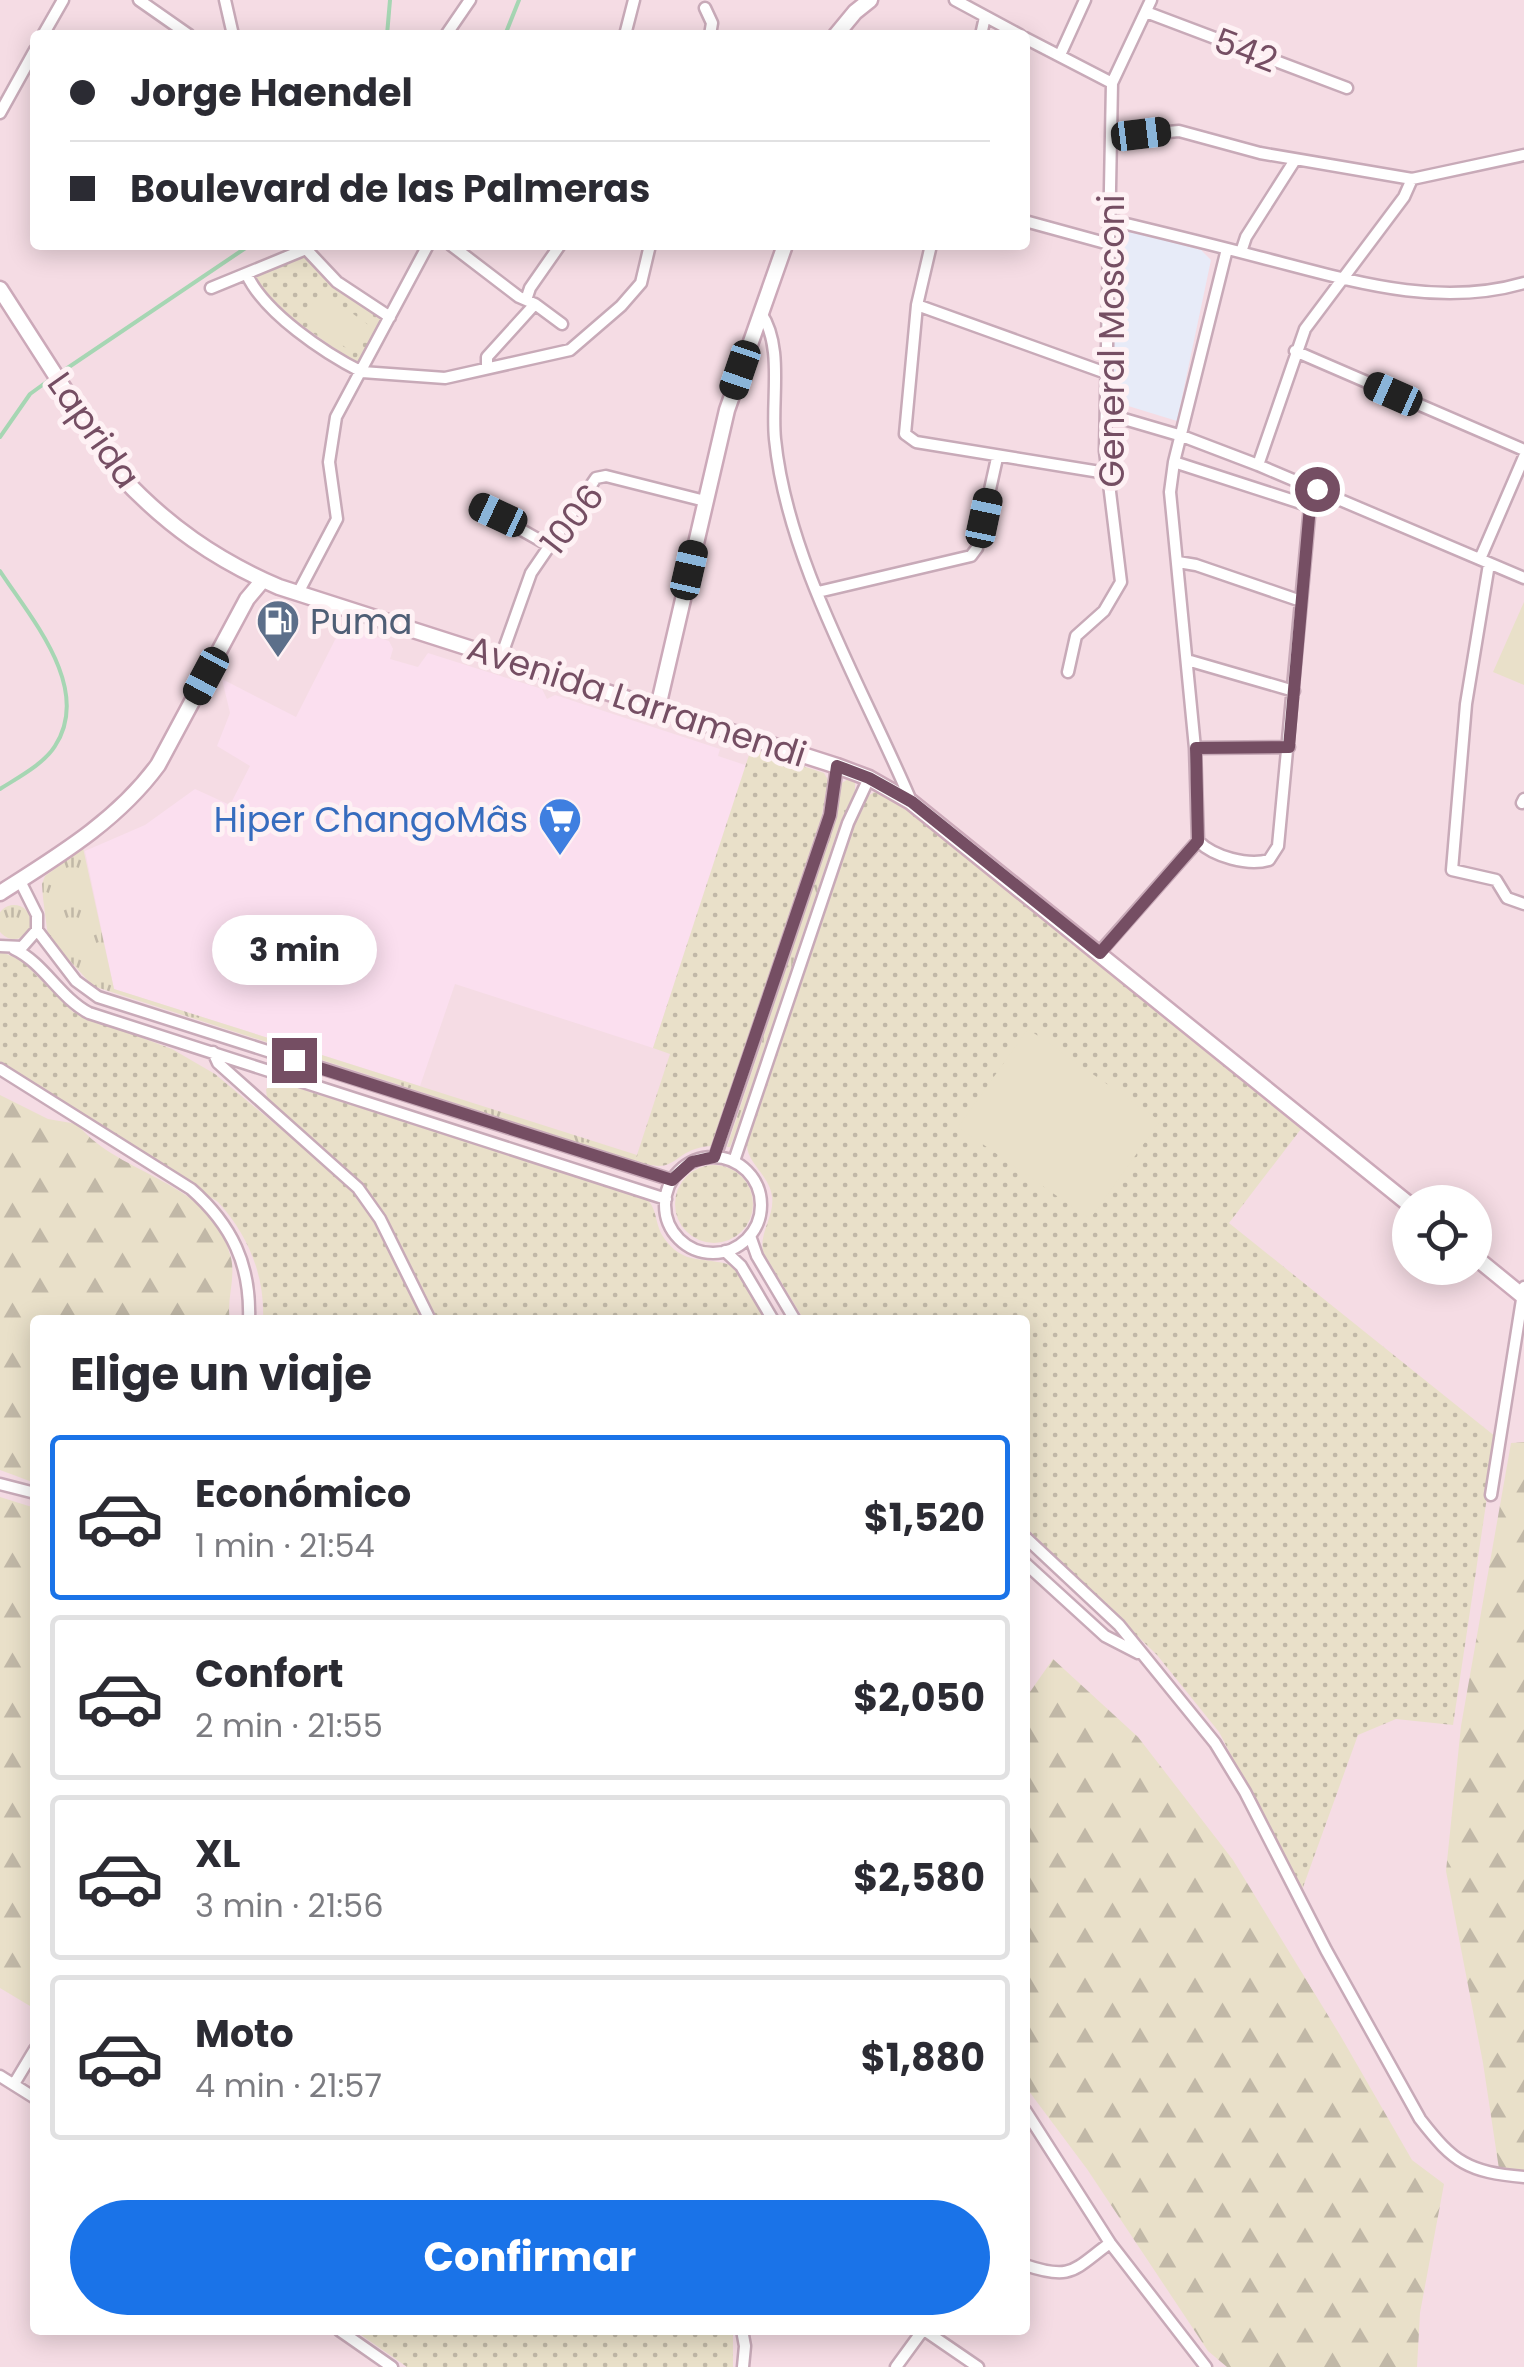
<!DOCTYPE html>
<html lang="es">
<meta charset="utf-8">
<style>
:root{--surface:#fff;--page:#f2f2f3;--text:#2b2b33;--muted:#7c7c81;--line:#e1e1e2;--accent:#1a73e8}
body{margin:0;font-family:Poppins,sans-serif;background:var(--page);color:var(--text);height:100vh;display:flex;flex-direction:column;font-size:38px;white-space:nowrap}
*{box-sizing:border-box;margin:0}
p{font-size:32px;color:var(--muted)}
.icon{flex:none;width:55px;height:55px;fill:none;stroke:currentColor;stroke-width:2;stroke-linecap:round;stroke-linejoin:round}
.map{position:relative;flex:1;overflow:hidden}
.details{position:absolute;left:30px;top:1315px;width:1000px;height:1020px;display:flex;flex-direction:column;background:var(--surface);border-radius:10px;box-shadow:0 5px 25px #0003}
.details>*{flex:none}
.hud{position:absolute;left:30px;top:30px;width:1000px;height:220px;border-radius:10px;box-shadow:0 5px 25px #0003;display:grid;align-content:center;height:220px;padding:0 40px;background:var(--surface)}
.controls{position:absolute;left:1392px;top:1185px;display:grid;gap:20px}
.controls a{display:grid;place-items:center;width:100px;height:100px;border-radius:50%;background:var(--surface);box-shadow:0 5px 25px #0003;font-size:50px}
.end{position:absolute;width:45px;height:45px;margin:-22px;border:12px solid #754e63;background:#fff;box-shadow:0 0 0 5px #fff}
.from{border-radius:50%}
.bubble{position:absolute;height:70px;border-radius:35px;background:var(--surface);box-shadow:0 5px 25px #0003;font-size:32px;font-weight:700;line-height:70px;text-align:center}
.car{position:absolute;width:30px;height:60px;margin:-30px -15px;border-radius:12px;box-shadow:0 0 8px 2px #0007;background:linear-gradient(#222 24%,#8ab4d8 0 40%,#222 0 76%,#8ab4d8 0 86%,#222 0)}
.hud b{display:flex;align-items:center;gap:35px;height:95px;font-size:38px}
.hud b+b{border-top:2px solid var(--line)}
.hud i{width:25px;height:25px;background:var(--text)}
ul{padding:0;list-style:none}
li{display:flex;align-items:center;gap:30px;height:165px;margin:0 20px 15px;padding:0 20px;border:5px solid var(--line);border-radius:10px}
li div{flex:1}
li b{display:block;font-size:38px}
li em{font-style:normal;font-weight:700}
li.current{border-color:var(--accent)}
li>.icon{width:90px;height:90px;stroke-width:1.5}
h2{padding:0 40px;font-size:45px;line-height:120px}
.action{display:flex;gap:20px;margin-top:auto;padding:20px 40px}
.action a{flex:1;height:115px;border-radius:60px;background:var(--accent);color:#fff;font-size:40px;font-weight:700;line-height:115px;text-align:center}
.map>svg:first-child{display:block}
.residential{fill:#f5dce4;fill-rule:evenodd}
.commercial{fill:#fbdfef}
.education{fill:#e7ebf8}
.grass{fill:url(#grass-tufts)}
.forest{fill:url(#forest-firs)}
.park{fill:url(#park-dots)}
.pitch{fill:#e9e0c9}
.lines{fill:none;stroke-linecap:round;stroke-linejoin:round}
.stream{stroke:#a6d6b3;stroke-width:4}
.street-casing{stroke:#c8aab8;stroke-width:15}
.secondary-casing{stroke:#cca9b9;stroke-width:19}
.street{stroke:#fff;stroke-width:10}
.secondary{stroke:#fff;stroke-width:14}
.route{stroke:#754e63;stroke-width:12}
.labels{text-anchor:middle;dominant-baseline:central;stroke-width:10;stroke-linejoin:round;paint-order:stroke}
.street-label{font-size:35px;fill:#754e63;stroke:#fef1f4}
.service-label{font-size:35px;fill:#4e5e75;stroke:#fef1f4;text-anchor:start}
.shop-label{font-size:35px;fill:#366cbe;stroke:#fef1f4;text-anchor:end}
</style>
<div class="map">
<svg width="1524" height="2367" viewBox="0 0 1524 2367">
<defs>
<pattern id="grass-tufts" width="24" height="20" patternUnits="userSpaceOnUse" patternTransform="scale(2.5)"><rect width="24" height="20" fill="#e9e0c9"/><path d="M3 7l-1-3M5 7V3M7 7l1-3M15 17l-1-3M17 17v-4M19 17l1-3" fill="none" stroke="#c1b8a7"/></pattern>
<pattern id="forest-firs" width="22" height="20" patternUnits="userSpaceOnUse" patternTransform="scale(2.5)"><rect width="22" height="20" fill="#e9e0c9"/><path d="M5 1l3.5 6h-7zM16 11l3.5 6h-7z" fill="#c1b8a7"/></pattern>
<pattern id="park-dots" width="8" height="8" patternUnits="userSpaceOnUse" patternTransform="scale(2.5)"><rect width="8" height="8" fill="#e9e0c9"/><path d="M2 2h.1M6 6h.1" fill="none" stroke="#c1b8a7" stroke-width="1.8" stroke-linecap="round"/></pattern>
</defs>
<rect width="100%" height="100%" fill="#fbeaef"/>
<path class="residential" d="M0 0H1524V2367H0ZM35 35H1025V245H35ZM1410 1202H1475V1268H1410ZM35 1320H1025V2330H35Z"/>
<path class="commercial" d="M342 626 389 641 393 649 390 659 418 667 428 653 542 689 547 699 555 695 720 749 718 756 748 766 653 1048 455 984 420 1086 114 989 85 851 145 825 195 789 230 805 250 766 217 746 230 713 222 679 296 717Z"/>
<path class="education" d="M1129 231 1201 250 1211 260 1177 421 1112 401 1114 232Z"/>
<path class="grass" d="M848 779 855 783V791L840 823 736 1132 730 1147H727L835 821 842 783Z
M83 848 114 989 637 1155 635 1161 93 986 48 937 43 898 42 884 45 876Z
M-3 922a17 17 0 1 1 34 0a17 17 0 1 1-34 0Z"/>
<path class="forest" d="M0 1095 48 1119 77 1124C121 1178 212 1179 231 1258 236 1279 226 1300 230 1320H35V1483L0 1470Z
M1524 1442V2171L1499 2169 1483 2063 1446 1871 1461 1726 1511 1443Z
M0 1497 35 1508V2009L0 1988Z
M1053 1659 1138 1737 1233 1860 1340 2035 1412 2160 1444 2184 1420 2313 1417 2367H1227L1208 2351 1087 2169 1025 2086V1699Z"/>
<path class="park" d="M302 255 382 318 364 363 358 365 293 319 254 281V276Z
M751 749 824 773 828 780 822 815 711 1146C670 1149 681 1177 635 1161L670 1054 653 1048Z
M876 791 917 815 1301 1129 1229 1223 1496 1437 1453 1725 1396 1719 1358 1735 1302 1890 1219 1732 1157 1655 1025 1527V1320H804L763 1252C759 1232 775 1216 772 1196 769 1175 747 1163 747 1145L854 823 868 796Z
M0 951 22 961 73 1012 172 1049 215 1074 330 1170 355 1193 369 1213 423 1320H263C265 1275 248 1235 218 1202L0 1063Z
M279 1082 646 1198C657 1208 655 1222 662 1235 683 1268 705 1255 733 1266L767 1320H437L370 1193 267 1098 266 1089Z
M675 1204a39 39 0 1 1 78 0a39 39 0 1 1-78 0Z
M354 2330H733V2367H407Z"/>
<path class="pitch" d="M321 291 370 326 352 352 303 317Z
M1524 602V685L1493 672Z
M1028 1029 1160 1121 1090 1219 958 1127Z"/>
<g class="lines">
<path class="stream" d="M387 35 390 0
M505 35 519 0
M60 373 250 245
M0 437 30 394 52 378
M0 571C30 617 93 688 55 746 44 764 17 778 0 789"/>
<g class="street-casing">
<path id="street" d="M139 0 189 35
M225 0 233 35
M955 0 1020 35
M705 8 712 23 710 35
M1146 12 1347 88
M43 35 63 0
M446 35 470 0
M625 35 634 0
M981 35 985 17
M1025 38 1112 83
M1060 55 1085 0
M0 113 35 50
M1113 137 1179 131 1260 153 1412 179 1524 155
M1110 220C1160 232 1210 244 1259 257 1346 279 1435 309 1524 283
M1025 221 1109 244
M451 245 519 297 535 304 487 357V368
M931 245 917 305 905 434 916 442 1106 473
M1227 249 1174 462 1170 492 1195 748 1198 841C1214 857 1248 866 1269 860L1278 846 1310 506 1317 489
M1241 252 1246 237 1295 160
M247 275C265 313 324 353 362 372L445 378 570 350 621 306 641 283 650 245
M211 288 306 249 337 282 390 317
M526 300 530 288 560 245
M535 304 562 324
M917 305 1106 373
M761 313C784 347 771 399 775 439 787 561 864 690 911 801
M1295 351 1524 450
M1107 414 1182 436 1258 465 1524 578
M1174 462 1310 506
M1258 465 1305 329 1404 197 1412 179
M479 506 550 546
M1480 559 1524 457
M1178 562 1196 565 1301 601
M1489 564 1466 704 1452 870 1496 880 1507 898 1524 904
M818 592 971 556 977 548 997 458
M298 593 337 519 329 462 336 417 428 245
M501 657 531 573 596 478 606 476 705 501
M1187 660 1294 691
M1068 672 1076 636 1104 611 1121 582 1105 451 1112 83 1151 0
M1195 748 1289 747
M1522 803 1524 799
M37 930 76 981 98 997 672 1180
M0 946 22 947 37 930V915L20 881
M14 949C44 963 59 997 89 1013L666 1199
M1099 953 1198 841
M213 1052 218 1063 358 1188 380 1219 430 1320
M0 1069 191 1189C232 1225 251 1265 249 1320
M715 1157 830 815 837 766
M665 1205a48 48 0 1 1 96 0a48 48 0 1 1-96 0Z
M734 1161 848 823 869 778
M750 1236 757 1256 795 1320
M725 1251 741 1266 773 1320
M0 1484 35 1493
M1491 1495 1524 1287
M1025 1537 1119 1625 1215 1743 1245 1792 1326 1950 1420 2119C1454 2163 1468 2172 1524 2177
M1025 1563 1105 1636 1138 1653
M0 2076 35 2098
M14 2084 35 2049
M1025 2110 1110 2243 1206 2367
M1025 2265C1072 2281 1073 2270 1110 2243
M339 2330 392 2367
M742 2330 745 2346 743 2367
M924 2330 978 2367
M896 2367 923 2330"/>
</g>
<g class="secondary-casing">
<path id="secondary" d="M836 35 855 12 870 0
M0 289 119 474C166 525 216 560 279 587L837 766 869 778 911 802 1410 1205
M658 707 727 410 785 245
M0 893C58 856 117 821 158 765L247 599 263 580
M1475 1257 1524 1297"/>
</g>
<use href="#street" class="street"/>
<use href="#secondary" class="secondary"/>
</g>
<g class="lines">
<path class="route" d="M294 1060 672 1180 692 1162 714 1157 830 815 837 766 869 778 912 802 1100 953 1198 841 1196 748 1289 747 1310 506 1317 489"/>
</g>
<defs>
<g id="fuel-pin" transform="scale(2.25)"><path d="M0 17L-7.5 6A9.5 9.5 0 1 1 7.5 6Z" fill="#5c6f8a" stroke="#fef1f4"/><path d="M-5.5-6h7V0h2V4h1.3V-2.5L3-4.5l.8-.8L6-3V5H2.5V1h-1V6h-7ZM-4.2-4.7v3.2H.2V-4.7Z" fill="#fff"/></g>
<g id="supermarket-pin" transform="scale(2.25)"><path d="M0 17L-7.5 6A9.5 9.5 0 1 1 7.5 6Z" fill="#3f7fe0" stroke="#fef1f4"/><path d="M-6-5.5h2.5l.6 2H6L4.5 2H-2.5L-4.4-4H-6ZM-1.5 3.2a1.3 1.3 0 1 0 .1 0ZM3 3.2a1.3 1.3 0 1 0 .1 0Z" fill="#fff"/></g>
</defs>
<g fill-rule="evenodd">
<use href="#fuel-pin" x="278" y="621"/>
<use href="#supermarket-pin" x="560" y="819"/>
</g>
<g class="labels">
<g class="street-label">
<text transform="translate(1246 50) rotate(21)">542</text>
<text transform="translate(1111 341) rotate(-90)">General Mosconi</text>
<text transform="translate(94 430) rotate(55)">Laprida</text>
<text transform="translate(572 519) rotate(-52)">1006</text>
<text transform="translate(637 701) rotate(18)">Avenida Larramendi</text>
</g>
<g class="service-label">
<text x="310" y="621">Puma</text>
</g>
<g class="shop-label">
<text x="528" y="819">Hiper ChangoMâs</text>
</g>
</g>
</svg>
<div class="controls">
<a><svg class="icon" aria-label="locate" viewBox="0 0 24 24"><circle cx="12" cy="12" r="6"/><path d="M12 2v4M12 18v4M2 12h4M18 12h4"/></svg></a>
</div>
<i class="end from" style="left:1317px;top:489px"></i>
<i class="end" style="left:294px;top:1060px"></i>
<div class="bubble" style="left:212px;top:915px;width:165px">3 min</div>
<i class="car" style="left:1141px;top:134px;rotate:83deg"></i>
<i class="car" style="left:740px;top:370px;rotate:199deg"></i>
<i class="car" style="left:1393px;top:394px;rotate:294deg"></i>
<i class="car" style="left:498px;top:515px;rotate:295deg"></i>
<i class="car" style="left:984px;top:518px;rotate:12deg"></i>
<i class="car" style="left:689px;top:570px;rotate:13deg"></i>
<i class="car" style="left:206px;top:676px;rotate:208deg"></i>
<div class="hud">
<b><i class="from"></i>Jorge Haendel</b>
<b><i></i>Boulevard de las Palmeras</b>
</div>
<section class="details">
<h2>Elige un viaje</h2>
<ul>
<li class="current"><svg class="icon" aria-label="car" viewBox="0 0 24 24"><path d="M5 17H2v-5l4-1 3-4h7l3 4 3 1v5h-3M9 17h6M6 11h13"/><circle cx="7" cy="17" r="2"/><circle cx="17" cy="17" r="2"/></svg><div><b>Económico</b><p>1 min · 21:54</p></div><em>$1,520</em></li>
<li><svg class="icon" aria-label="car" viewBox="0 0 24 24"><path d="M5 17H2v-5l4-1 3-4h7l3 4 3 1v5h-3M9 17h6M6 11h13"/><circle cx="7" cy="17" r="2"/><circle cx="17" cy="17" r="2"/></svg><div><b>Confort</b><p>2 min · 21:55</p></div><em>$2,050</em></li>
<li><svg class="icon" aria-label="car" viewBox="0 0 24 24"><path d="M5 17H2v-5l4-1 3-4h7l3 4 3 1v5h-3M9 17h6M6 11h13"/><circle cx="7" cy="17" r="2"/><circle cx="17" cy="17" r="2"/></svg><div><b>XL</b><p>3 min · 21:56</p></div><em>$2,580</em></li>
<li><svg class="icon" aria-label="car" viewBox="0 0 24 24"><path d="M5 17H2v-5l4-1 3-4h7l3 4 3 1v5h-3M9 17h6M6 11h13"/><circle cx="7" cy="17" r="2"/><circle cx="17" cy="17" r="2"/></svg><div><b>Moto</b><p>4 min · 21:57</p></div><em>$1,880</em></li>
</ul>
<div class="action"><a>Confirmar</a></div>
</section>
</div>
